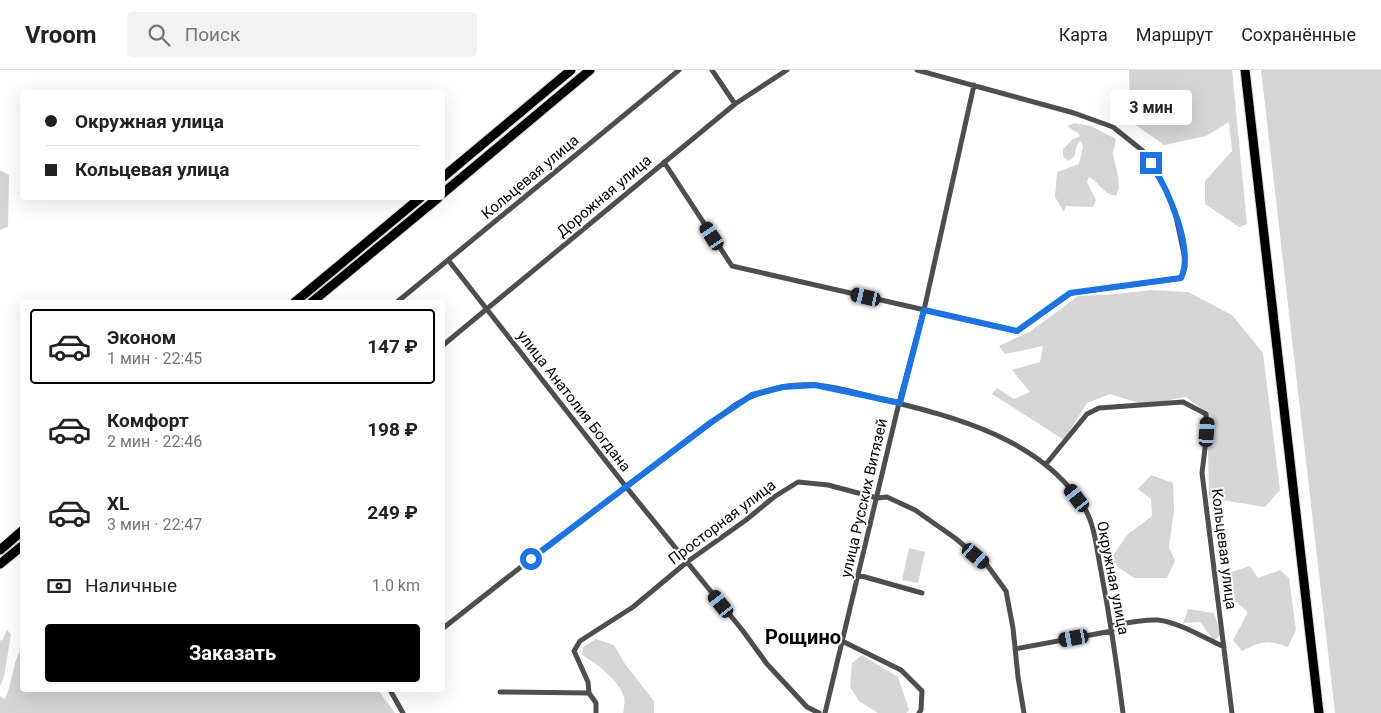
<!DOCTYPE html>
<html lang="ru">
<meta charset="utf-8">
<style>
:root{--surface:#fff;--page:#f2f2f2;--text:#222;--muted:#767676;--line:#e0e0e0;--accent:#000}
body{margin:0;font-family:Roboto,sans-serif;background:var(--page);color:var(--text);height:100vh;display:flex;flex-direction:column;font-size:19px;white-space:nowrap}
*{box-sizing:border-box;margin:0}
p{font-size:16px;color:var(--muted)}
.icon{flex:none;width:28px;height:28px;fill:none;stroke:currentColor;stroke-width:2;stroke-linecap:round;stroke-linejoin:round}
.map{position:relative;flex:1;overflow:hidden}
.side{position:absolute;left:20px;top:230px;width:425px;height:392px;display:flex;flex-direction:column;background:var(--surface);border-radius:5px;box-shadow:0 5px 20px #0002}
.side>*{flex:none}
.guide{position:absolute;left:20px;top:20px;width:425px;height:110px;border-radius:5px;box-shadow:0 5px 20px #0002;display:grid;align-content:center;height:110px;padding:0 25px;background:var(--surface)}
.end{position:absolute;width:22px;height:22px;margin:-11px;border:6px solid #1a73e8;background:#fff;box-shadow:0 0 0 2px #fff}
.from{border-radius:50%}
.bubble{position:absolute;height:35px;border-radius:5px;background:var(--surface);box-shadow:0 5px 20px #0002;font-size:16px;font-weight:700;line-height:35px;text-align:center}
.car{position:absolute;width:15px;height:30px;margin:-15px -8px;border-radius:6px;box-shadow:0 0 4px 1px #0007;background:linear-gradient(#222 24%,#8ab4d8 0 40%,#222 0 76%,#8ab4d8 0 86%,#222 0)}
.guide b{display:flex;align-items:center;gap:18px;height:48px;font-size:19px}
.guide b+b{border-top:1px solid var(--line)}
.guide i{width:12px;height:12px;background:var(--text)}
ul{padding:9px 0 0;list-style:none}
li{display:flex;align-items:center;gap:15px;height:75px;margin:0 10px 8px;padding:0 15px;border:2px solid transparent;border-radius:5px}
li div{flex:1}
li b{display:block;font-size:19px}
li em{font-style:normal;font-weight:700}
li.active{border-color:var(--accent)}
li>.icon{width:45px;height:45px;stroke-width:1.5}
.pay{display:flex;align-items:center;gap:12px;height:55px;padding:0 25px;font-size:19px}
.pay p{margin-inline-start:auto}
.primary-button{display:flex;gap:10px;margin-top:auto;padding:10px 25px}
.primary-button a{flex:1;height:58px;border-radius:5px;background:var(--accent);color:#fff;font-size:20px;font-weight:700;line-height:58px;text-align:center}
header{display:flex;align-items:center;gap:30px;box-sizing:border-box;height:70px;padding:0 25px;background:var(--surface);border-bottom:1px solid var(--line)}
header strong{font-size:24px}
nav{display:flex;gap:28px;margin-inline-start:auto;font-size:18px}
.search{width:350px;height:45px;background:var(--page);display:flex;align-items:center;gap:12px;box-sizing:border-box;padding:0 18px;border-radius:5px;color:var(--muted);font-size:19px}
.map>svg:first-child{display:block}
.green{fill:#d5d5d5}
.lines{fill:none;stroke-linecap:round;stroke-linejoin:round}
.highway-casing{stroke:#dbdbdb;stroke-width:11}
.street{stroke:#4e4e4e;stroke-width:5}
.highway{stroke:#000;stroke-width:9}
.route{stroke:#1a73e8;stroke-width:6}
.labels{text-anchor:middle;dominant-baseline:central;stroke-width:4;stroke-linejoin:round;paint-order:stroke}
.street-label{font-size:15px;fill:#000;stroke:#fff}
.district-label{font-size:20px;font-weight:bold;fill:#000;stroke:#fff}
</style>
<header>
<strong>Vroom</strong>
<div class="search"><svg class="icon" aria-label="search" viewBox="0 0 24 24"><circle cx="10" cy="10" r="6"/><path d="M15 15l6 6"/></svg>Поиск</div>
<nav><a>Карта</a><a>Маршрут</a><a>Сохранённые</a></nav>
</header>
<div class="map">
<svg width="1381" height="643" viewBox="0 0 1381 643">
<rect width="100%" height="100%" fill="#fff"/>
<path class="green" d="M1129 0H1232L1247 154 1239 157 1205 134V111L1232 81 1229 52 1206 66 1164 75 1130 51Z
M1261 0H1381V643H1335Z
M1074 53 1091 56 1116 69 1113 84 1118 106 1119 118 1116 126C1103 124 1099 112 1089 107L1087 112 1096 130 1093 137 1066 136 1064 142 1055 127 1057 102 1079 94 1083 76 1080 71 1077 75 1074 87 1068 91 1063 86V79L1073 69 1080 66 1078 63 1067 56Z
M0 100 9 105 8 157 0 160Z
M1151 220 1188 222 1232 245 1263 283 1280 420 1265 437 1209 428 1208 378 1213 347 1186 327 1145 335 1110 324 1087 333 1064 370 992 324 997 318 1014 329 1030 322 1012 300 1040 292 1043 276 1005 284 999 276 1031 261 1078 226 1117 224Z
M1151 405 1173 413 1174 441 1169 477 1175 491 1167 508H1134L1118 497 1112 487 1127 465 1152 446 1151 429 1138 419Z
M909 478 925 482 918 513 902 510Z
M1250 496 1258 508 1280 500 1289 508 1296 560 1288 577C1268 569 1261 572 1242 581L1233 570 1248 542 1223 521 1222 505Z
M1188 539 1214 543 1221 564 1214 571 1200 552 1183 553Z
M7 560 11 564 4 607 0 616V571L3 569Z
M596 569 614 575 625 594 654 631V643H623C624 638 625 631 624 627 618 609 597 594 582 585L583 577Z
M22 577V620H378L395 643H0V626L5 629C13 611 12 594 22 577Z
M862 585 898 607 909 640 906 643H878L859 631 850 617 852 593Z"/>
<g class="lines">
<g class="highway-casing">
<path id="highway" d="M1245 0 1319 643
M442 108 571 0
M442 124 590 0
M295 232 420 128
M312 232 438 128
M0 480 22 461
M0 494 22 476"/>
</g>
<path class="street" d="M712 0 735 34
M664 92 732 196 1017 261 1071 223 1181 208 1185 197 1184 184 1175 142 1167 122 1143 81 1113 57 1074 43 917 0
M449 191 627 418 743 561 767 594 807 637 819 643
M397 232 679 0
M442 276 735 34 787 0
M1046 394 1087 344 1099 338 1183 332 1206 344 1207 362 1202 403 1232 643
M858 505 922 523
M1111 556C1126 553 1143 549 1158 550 1178 552 1205 568 1224 577
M442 559 545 478 735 335C759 321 786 313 814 315 836 316 860 324 881 329 955 347 1043 369 1085 439 1095 456 1097 481 1101 501 1110 548 1117 595 1123 643
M842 571 901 600 922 621 921 640 919 643
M1015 579 1112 561
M390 620 403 643
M500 622 589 623
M596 643V633L589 623 588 612 574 581 580 571 633 537 687 492 746 450 774 427 798 412 828 415 877 428 887 427 915 440 955 468 987 495 1006 521 1013 558 1018 607 1024 643
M825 643 899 333 924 240 974 15"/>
<use href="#highway" class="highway"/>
</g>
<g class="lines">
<path class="route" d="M531 489 710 353 752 325 783 317 815 315 900 333 924 240 1017 261 1070 223 1181 208C1195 179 1167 118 1151 93"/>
</g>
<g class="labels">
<g class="street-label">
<text transform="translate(530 107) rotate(-40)">Кольцевая улица</text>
<text transform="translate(604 126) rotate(-40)">Дорожная улица</text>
<text transform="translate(574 331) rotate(52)">улица Анатолия Богдана</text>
<text transform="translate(864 428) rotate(-77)">улица Русских Витязей</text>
<text transform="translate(722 452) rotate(-37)">Просторная улица</text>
<text transform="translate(1224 479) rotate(83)">Кольцевая улица</text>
<text transform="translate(1113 508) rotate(79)">Окружная улица</text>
</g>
<g class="district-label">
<text x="803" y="567">Рощино</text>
</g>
</g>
</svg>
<i class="end from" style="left:531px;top:489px"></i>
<i class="end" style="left:1151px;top:93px"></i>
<div class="bubble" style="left:1110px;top:20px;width:82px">3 мин</div>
<i class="car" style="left:712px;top:166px;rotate:327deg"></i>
<i class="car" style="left:866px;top:227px;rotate:283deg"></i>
<i class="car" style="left:1207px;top:362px;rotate:4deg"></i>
<i class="car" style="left:1077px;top:428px;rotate:323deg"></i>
<i class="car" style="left:976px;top:486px;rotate:131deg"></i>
<i class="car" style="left:721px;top:534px;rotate:321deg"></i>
<i class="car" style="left:1074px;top:568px;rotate:260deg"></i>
<div class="guide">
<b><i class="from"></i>Окружная улица</b>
<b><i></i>Кольцевая улица</b>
</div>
<section class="side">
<ul>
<li class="active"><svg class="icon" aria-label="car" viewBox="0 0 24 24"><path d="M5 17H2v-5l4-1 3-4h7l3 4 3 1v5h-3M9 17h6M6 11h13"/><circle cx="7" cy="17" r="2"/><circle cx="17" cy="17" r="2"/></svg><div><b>Эконом</b><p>1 мин · 22:45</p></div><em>147 ₽</em></li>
<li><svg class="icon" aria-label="car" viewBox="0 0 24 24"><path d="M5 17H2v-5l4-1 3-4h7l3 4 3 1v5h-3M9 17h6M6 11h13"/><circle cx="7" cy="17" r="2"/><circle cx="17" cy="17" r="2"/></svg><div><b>Комфорт</b><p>2 мин · 22:46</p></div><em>198 ₽</em></li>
<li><svg class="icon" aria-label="car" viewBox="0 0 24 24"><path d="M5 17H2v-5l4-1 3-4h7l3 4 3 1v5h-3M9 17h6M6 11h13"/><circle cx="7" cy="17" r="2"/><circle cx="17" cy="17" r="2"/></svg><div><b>XL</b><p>3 мин · 22:47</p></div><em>249 ₽</em></li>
</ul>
<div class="pay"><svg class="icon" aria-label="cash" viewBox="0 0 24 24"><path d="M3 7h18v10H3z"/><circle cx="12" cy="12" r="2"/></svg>Наличные<p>1.0 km</p></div>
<div class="primary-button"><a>Заказать</a></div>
</section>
</div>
